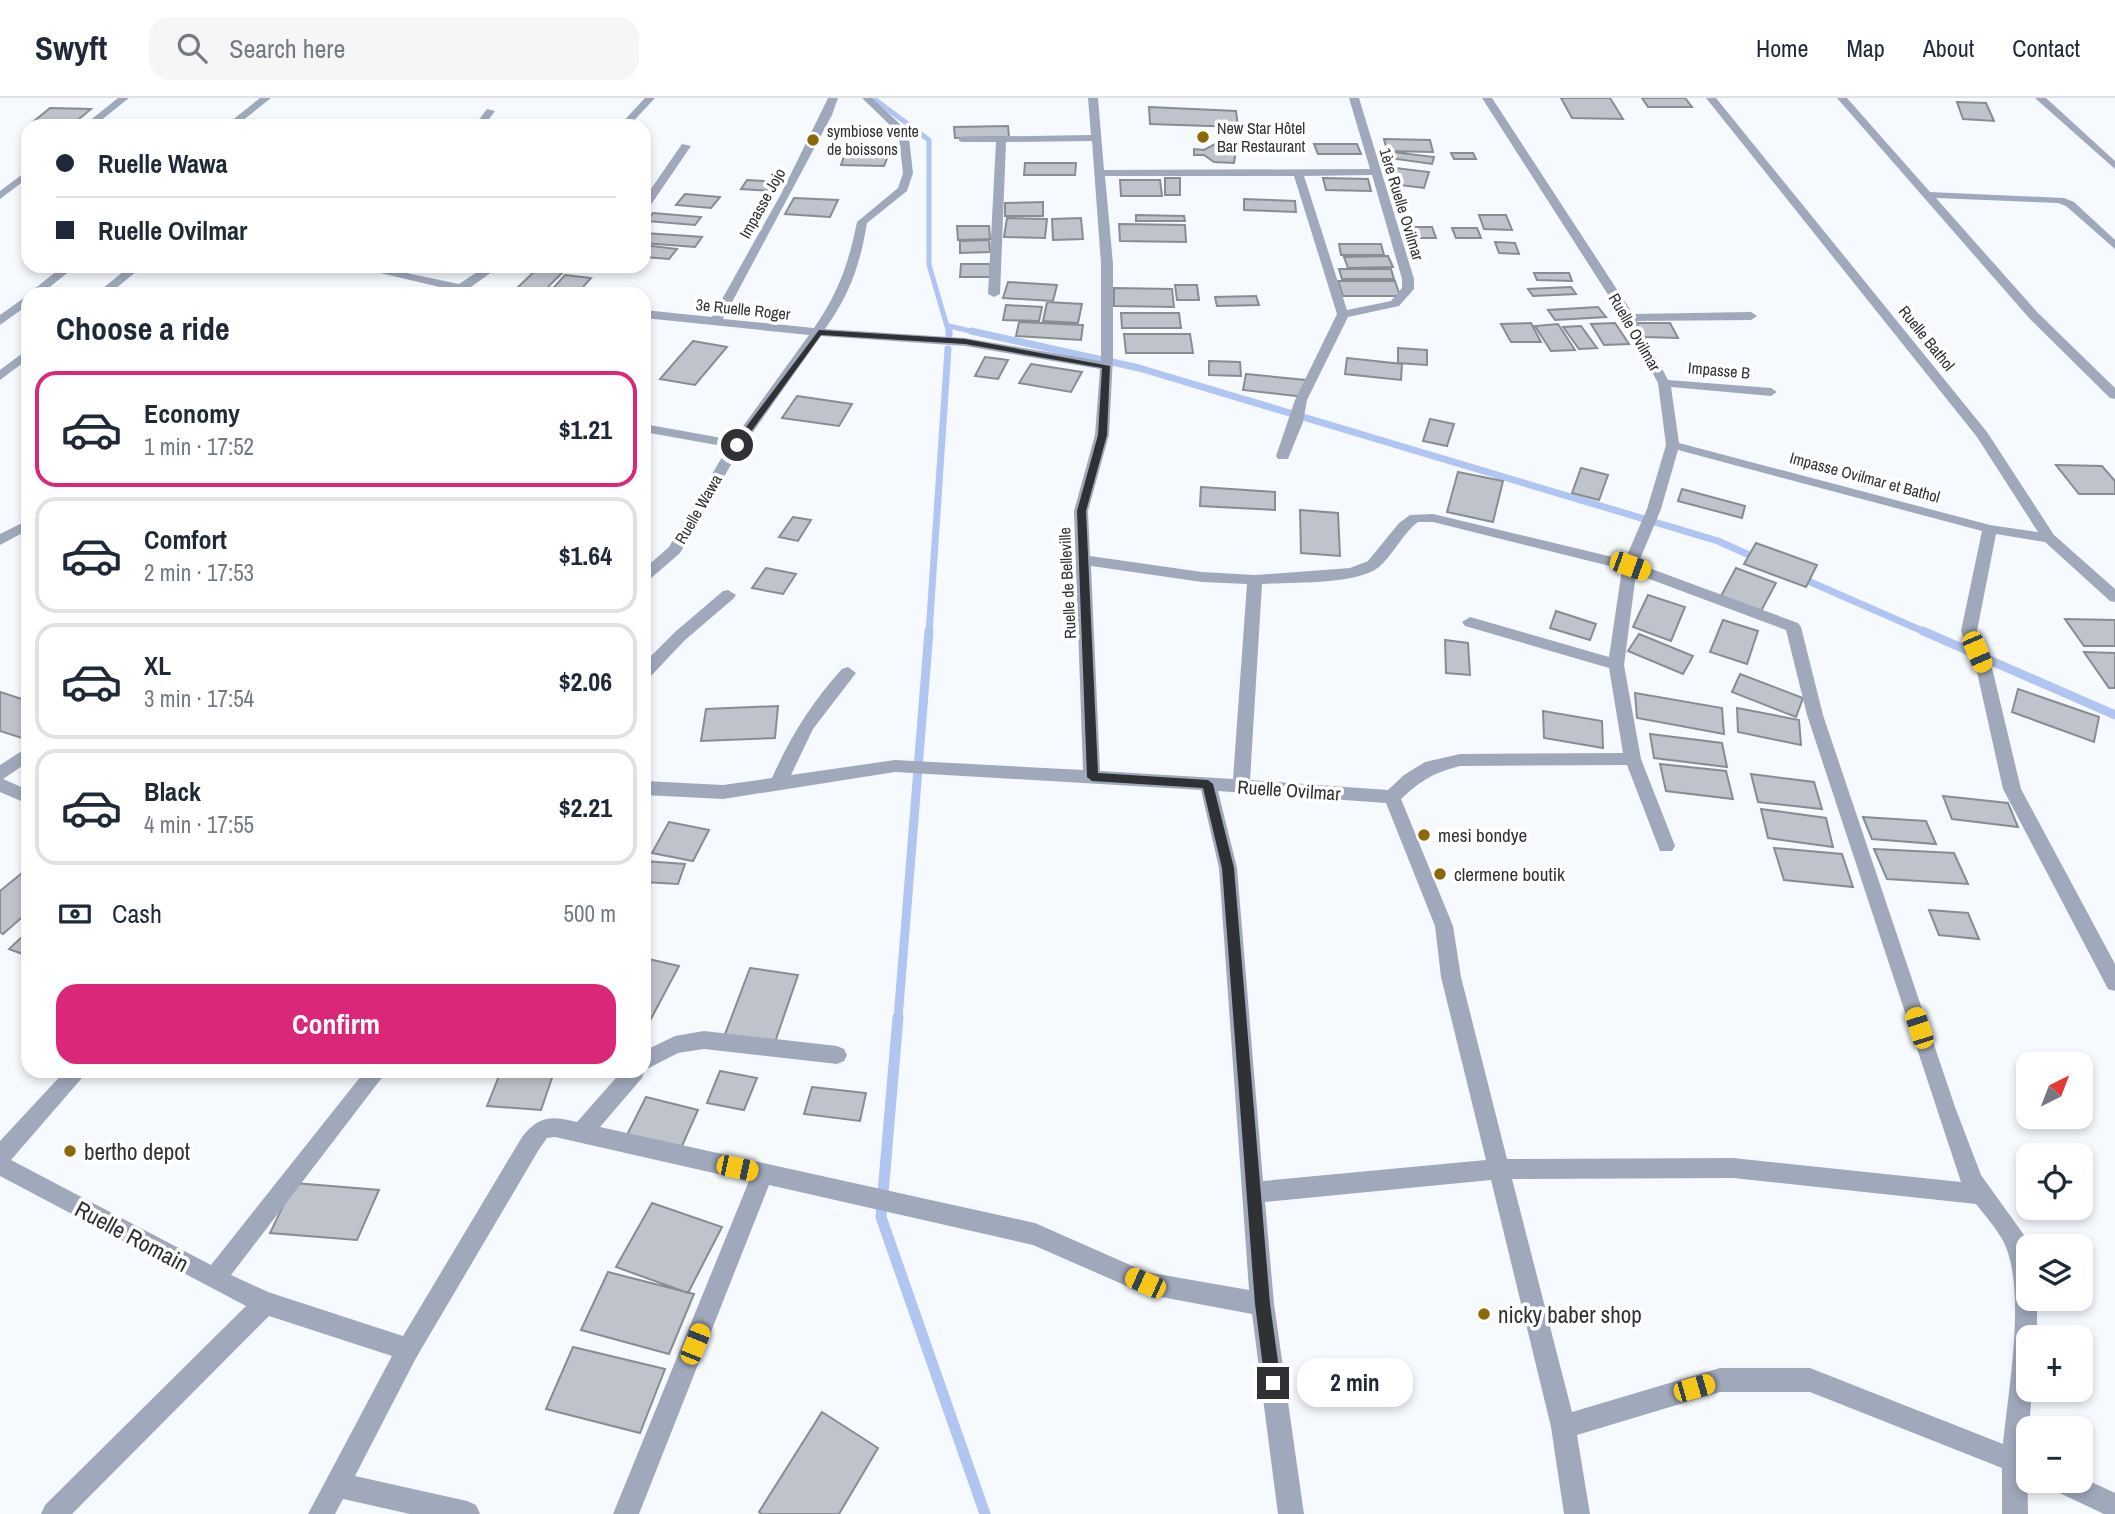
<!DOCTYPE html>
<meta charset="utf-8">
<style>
:root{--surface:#fff;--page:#f6f6f7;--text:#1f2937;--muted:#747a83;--line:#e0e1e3;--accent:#db2777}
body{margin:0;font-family:"Archivo Narrow",sans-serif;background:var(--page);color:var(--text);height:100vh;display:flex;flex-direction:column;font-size:26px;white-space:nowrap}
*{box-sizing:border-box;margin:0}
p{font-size:23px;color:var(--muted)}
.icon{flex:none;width:38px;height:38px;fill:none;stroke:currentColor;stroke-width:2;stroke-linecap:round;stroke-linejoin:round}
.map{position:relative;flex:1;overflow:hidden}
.details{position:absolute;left:21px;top:189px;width:630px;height:791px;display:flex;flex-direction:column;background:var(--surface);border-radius:21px;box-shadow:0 4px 10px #0003}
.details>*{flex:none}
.hud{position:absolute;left:21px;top:21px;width:630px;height:154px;border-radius:21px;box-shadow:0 4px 10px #0003;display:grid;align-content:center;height:154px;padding:0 35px;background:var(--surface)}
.needle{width:46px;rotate:42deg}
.tools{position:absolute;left:2016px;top:954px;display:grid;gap:14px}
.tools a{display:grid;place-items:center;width:77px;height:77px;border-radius:14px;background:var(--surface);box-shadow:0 4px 10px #0003;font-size:35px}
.end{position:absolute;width:32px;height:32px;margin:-16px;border:9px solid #303134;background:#fff;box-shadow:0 0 0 4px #fff}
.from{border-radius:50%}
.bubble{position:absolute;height:49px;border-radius:21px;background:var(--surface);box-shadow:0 4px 10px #0003;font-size:23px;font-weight:700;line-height:49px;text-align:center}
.car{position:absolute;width:21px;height:42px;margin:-21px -10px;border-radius:9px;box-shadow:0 0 5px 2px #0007;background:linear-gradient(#f5c518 24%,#345 0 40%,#f5c518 0 76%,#345 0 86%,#f5c518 0)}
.hud b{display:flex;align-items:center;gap:24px;height:66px;font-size:26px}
.hud b+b{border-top:2px solid var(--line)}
.hud i{width:18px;height:18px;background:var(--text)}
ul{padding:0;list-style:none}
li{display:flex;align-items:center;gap:21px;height:116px;margin:0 14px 10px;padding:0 21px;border:4px solid var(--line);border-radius:21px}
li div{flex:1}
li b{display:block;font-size:26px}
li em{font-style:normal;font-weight:700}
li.selected{border-color:var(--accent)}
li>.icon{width:63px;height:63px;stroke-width:1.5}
h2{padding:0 35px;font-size:32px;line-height:84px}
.pay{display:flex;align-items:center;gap:18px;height:77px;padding:0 35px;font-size:26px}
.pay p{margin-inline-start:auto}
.primary-button{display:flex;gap:14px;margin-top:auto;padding:14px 35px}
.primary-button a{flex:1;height:80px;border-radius:21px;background:var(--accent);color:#fff;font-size:28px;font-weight:700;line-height:80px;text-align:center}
header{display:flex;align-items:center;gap:42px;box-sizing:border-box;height:98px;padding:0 35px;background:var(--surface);border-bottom:2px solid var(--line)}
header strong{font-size:33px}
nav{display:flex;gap:38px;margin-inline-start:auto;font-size:24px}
.search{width:490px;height:63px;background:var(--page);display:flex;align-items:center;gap:18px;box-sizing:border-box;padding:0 24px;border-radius:21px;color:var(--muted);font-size:26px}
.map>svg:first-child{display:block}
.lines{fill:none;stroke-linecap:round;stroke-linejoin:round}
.stream-far3{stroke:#b1c5f2;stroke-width:5}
.stream-far2{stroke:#b1c5f2;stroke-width:7}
.stream-far1{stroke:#b1c5f2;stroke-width:9}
.stream{stroke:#b1c5f2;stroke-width:11}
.building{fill:#bfc3cb;stroke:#888c93;stroke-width:2}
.minor{fill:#a0a9bc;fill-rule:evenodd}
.route{fill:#303134}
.poi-dot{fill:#8a6908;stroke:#fff;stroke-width:2.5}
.labels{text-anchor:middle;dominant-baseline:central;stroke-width:7;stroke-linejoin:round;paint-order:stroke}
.far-poi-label{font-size:16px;fill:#303134;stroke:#fff;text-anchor:start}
.far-street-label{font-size:16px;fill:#303134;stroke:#fff}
.street-label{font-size:19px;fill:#303134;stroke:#fff}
.poi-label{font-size:19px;fill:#303134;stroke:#fff;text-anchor:start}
.near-poi-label{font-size:23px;fill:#303134;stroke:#fff;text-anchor:start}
.near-street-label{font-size:23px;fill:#303134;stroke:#fff}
</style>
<header>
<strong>Swyft</strong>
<div class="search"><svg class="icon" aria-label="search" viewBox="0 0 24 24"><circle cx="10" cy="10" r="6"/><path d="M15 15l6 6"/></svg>Search here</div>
<nav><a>Home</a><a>Map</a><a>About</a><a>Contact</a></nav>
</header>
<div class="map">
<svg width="2115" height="1416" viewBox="0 0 2115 1416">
<rect width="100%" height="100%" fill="#f6f9fe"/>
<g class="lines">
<path class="stream-far3" d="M873 0 929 42V167L949 235
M949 228 979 235"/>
<path class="stream-far2" d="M949 233V237
M971 233 1139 270 1718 443 1758 461
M1799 479 1927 535
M929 535 948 251"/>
<path class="stream-far1" d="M1923 533 2115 617
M898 921 929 533"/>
<path class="stream" d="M898 919 881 1119 985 1416"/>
</g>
<path class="building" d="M1561 0H1610L1623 21 1572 20Z
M1642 0H1685L1692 9H1648Z
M1957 4 1986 5 1994 23 1963 21Z
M1149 9 1236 13 1238 29 1150 26Z
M50 10 91 11 73 26 33 24Z
M1008 28 1009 39 955 40 954 29Z
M1384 41 1430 42 1433 54 1387 53Z
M1217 45 1237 46 1234 65 1214 64 1204 57H1194V51L1204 52Z
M1314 46H1357L1361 56H1318Z
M1384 53 1434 59 1432 66 1382 59Z
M1451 55H1473L1476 61H1454Z
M845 56 888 58 884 68 841 67Z
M1025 65H1076L1075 77H1024Z
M1395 70 1429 74 1424 90 1391 86Z
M1165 80H1180V97H1165Z
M1323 80 1368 81 1371 93 1326 92Z
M747 82 779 84 773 93 741 91Z
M1120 82H1160L1162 98H1121Z
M685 96 720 99 711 110 676 107Z
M794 100 838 102 830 119 785 116Z
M1244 101 1295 103 1296 114 1244 112Z
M1043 104V118H1005V105Z
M653 115 701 119 695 127 646 123Z
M1136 117 1184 118 1185 123H1136Z
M1479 117H1506L1512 132 1484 131Z
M1007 120 1047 121 1045 140 1004 139Z
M1081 120 1083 141 1053 142 1052 121Z
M1119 126 1185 127 1186 144 1120 143Z
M957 128H989L990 141 958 142Z
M1405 129H1432L1436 140H1409Z
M1452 130H1477L1481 140H1456Z
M644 135 702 139 695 149 644 145Z
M989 142 990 154 960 155V143Z
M1495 144 1515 145 1519 156 1499 155Z
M1339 146H1381L1384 157H1341Z
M644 147 677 151 669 161 644 159Z
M1388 158 1393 169 1348 170 1344 159Z
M961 166H990V179H960Z
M540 168 565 172 541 196 514 193Z
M1339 171H1391L1394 181H1342Z
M1534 175H1569L1572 183 1537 182Z
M565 177 591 180 577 196H548Z
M1338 183H1395L1400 198H1343Z
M1008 184 1057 187 1053 203 1003 200Z
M1175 187H1197L1199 202H1177Z
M1571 189 1576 196 1533 198 1528 191Z
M1114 190 1172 191 1174 209 1114 208Z
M1256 198 1259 207 1217 208 1215 199Z
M1047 204 1082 206 1078 225 1043 223Z
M1006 207 1042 209 1039 223 1003 222Z
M1598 209 1606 219 1555 222 1548 212Z
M1121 215H1179L1181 230H1122Z
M1019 224 1083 227 1081 242 1016 238Z
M1531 225 1541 244H1511L1501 226Z
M1615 225 1629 246 1604 247 1591 226Z
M1636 225H1670L1678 240 1643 239Z
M1558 226 1575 252 1551 253 1535 228Z
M1581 228 1597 250 1579 251 1563 229Z
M1124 236H1190L1193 255H1126Z
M693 243 727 249 695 287 660 281Z
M1398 250 1427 252V267L1398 265Z
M985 259 1008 262 998 281 975 278Z
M1347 260 1402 266 1401 282 1345 276Z
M1209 263 1240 264 1241 278 1209 277Z
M1031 266 1082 274 1071 294 1019 285Z
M1246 276 1306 282 1304 299 1243 292Z
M797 298 852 306 839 328 782 320Z
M1430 321 1454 326 1447 348 1423 343Z
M2056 367 2102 368 2115 383V396H2079Z
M1581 370 1608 377 1599 402 1572 395Z
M1458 374 1503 383 1493 424 1447 414Z
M1201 389 1275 394V412L1200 408Z
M1682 391 1745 408 1742 420 1678 403Z
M1300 412 1338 415 1340 458 1301 455Z
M793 419 811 422 798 443 779 439Z
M1756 445 1817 467 1806 489 1744 466Z
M766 470 796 476 783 496 752 490Z
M1736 470 1776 485 1761 513 1721 498Z
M1648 497 1685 509 1671 543 1633 529Z
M1556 513 1596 526 1590 542 1550 530Z
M2065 521 2115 522V548H2084Z
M1723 522 1758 533 1747 566 1710 554Z
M1639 536 1693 558 1683 576 1628 553Z
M1445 542 1468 545 1470 577 1446 575Z
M2084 554 2115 555V590H2109Z
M1740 576 1803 600 1796 619 1732 594Z
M2018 591 2099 619 2094 644 2012 614Z
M0 594 28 603V642L0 633Z
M1635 595 1722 610 1724 636 1637 620Z
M778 608 775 640 701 643 706 611Z
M1737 610 1799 622 1801 647 1738 634Z
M1543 613 1602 623 1603 650 1544 640Z
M1650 636 1722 645 1727 669 1654 660Z
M1660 666 1726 673 1733 701 1666 693Z
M1751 676 1814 684 1822 711 1758 704Z
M1943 698 2008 705 2018 729 1952 721Z
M1761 711 1826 720 1833 749 1768 740Z
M1863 719 1926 723 1936 746 1872 741Z
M669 724 709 732 693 763 652 755Z
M1774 750 1842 756 1853 789 1784 782Z
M1874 751 1954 755 1968 786 1887 781Z
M644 763 685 766 678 786 644 784Z
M28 770V814L3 836 0 834V793Z
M1929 812 1968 815 1979 841 1939 837Z
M28 833V858L9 851Z
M644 860 679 868 644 934Z
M750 870 798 877 774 947 724 939Z
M501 973 553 977 541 1012 487 1008Z
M720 973 757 980 744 1012 707 1005Z
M812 989 866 995 860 1023 804 1016Z
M646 999 698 1012 681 1050 627 1037Z
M294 1085 379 1092 357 1142 270 1135Z
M652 1105 722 1129 688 1195 616 1169Z
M608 1174 694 1196 669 1256 581 1232Z
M573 1249 665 1271 640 1335 546 1311Z
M822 1314 878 1350 839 1416H762L759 1414Z"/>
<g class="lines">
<path class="minor" d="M118 0H129L94 28H83Z
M260 0H271L236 28H225Z
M645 0H655L629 28H619Z
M828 0H838L832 17 723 221 814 230C838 196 849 164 857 124L898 90 903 75 899 40 892 29 862 0H872L899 25 909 40 913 75 907 93 867 125C860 167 850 196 825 231L965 240 1101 263V166L1092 43 1006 44 1000 196 994 199 988 196 996 44H962L959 43V39L1091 37 1088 0H1098L1104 72 1370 71 1349 0H1359L1414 181V191L1399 208 1348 219 1307 302 1303 324 1288 361H1278L1276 358 1295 302 1337 216 1294 78H1105L1113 166V259L1109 337 1088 413 1090 458 1202 474 1255 477 1350 470 1368 463 1399 425 1410 417 1433 416 1625 462 1647 411 1666 347 1658 285 1623 220 1482 0H1492L1633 216 1751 214 1757 218 1751 222 1637 223 1668 282 1771 290 1777 294 1771 298 1671 289 1679 345 1990 427 2038 434 1977 339 1706 0H1716L1987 334 2054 437 2115 491V504L2110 503 2045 444 1996 436 1977 533 1993 574 2021 691 2115 866V893L2108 891 2003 691 1977 574 1961 533 1982 433 1678 352 1661 411 1638 466 1798 525 1801 529 1823 617 1955 1009 1981 1077 2024 1137 2028 1152V1200H2037V1239H2028V1292H2032L2027 1355 2028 1416H2002V1370L1810 1294H1720L1577 1337 1590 1416H1564L1551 1329 1491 1082 1265 1104 1274 1206 1304 1416H1278L1252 1216 1145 1196 1033 1147 769 1087 639 1416H613L749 1083 555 1039 547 1040 538 1053 416 1260 355 1378 467 1403 476 1407 480 1416H410L343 1401 335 1416H308L392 1258 269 1218 72 1416H41L45 1407 246 1208 0 1078V1043L65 973H88L11 1062 211 1167 365 973H387L231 1177 268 1194 403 1238 522 1039C540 1017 551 1018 577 1024L622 973H644V953L675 938 704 933 837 948 844 951 847 957 844 963 837 966 704 951 678 955 645 972 642 980 600 1029 1035 1125 1146 1174 1249 1192 1219 770 1201 692 895 674 723 701 644 697V683L723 687 772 680C790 639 812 604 842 571L848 569 856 575 813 631 791 677 895 662 1083 672 1074 413 1095 337 1100 271 965 248 821 238 736 358 680 455 649 482 644 484V471L669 449 728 349 644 334V326L733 342 809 237 644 220V212L712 219 781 96ZM1372 77 1402 181V190L1391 203 1347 212 1304 78ZM1418 424H1433L1622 471 1609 559 1470 519 1462 524 1465 528 1609 570 1623 655 1460 656 1425 664 1404 677 1388 692 1250 682 1262 486C1292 484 1356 487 1379 469 1394 456 1402 436 1418 424ZM1091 468 1202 484 1247 486 1233 681 1100 673ZM1636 476 1786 532 1807 617 1961 1084 1733 1060 1507 1061 1461 879 1453 828 1401 701C1420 683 1435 674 1460 668L1627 667 1660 753H1672L1675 748 1641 661 1624 567ZM1218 693 1386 705 1435 828 1441 879 1486 1062 1263 1083 1237 770ZM1733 1080 1976 1106C1985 1117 1995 1129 2002 1141 2028 1187 2008 1293 2003 1346L1810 1270H1720L1572 1314 1512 1081Z
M1837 0H1847L1930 94 2064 100 2074 104 2115 142V151L2066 108 2058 105 1936 100 2037 214 2115 290V301L2110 300 2029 220Z
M2035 0H2046L2115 63V71Z
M487 11 495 13 484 28H474Z
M682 46 691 48 648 111 644 112V101Z
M28 72V80L0 101V93Z
M63 168H76L41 196H28Z
M130 168H143L109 196H96Z
M351 168H373L459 186 486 168H500L471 189 495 196H455L452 192Z
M28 197V207L0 227V217Z
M28 251V261L0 282V272Z
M28 422V432L0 447V436Z
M728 492 736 497 733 501 685 542 650 579 644 581V565L675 534 723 493Z
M28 649V664L3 681 28 692V706L0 694V667Z
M2081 1379 2115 1395V1416H2104L2051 1391 2048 1382H2081Z"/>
</g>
<path class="route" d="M819 232 965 241 1110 268 1107 337 1086 413 1098 675 1208 682 1213 686 1234 770 1270 1206 1281 1285 1278 1290 1273 1293 1267 1290 1265 1285 1255 1206 1222 770 1203 690 1092 683 1087 679 1077 413 1098 337 1102 270 965 246 821 237 740 349H734V345Z"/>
<g class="poi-dot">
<circle cx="1203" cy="39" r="7"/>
<circle cx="813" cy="42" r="7"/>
<circle cx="1424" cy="737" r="7"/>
<circle cx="1440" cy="776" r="7"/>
<circle cx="70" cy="1053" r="7"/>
<circle cx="1484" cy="1216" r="7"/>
</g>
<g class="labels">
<g class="far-poi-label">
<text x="1217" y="30">New Star Hôtel<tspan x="1217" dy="18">Bar Restaurant</tspan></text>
<text x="827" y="33">symbiose vente<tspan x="827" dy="18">de boissons</tspan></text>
</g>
<g class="far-street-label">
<text transform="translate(762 105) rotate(-61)">Impasse Jojo</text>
<text transform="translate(1402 106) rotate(73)">1ère Ruelle Ovilmar</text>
<text transform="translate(743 211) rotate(6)">3e Ruelle Roger</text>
<text transform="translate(1635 234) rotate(60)">Ruelle Ovilmar</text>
<text transform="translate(1927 240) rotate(51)">Ruelle Bathol</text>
<text transform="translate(1719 272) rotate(5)">Impasse B</text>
<text transform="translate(1865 379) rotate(15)">Impasse Ovilmar et Bathol</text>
<text transform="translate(698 411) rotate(-60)">Ruelle Wawa</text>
<text transform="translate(1067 485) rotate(-93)">Ruelle de Belleville</text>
</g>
<g class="street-label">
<text transform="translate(1289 692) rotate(4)">Ruelle Ovilmar</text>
</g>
<g class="poi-label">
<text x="1438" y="737">mesi bondye</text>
<text x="1454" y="776">clermene boutik</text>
</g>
<g class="near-poi-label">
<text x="84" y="1053">bertho depot</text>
<text x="1498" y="1216">nicky baber shop</text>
</g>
<g class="near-street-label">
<text transform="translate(132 1138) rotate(28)">Ruelle Romain</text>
</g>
</g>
</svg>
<div class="tools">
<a><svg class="needle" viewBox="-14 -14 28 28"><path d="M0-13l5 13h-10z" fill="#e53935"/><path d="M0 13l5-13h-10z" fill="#747a83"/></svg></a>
<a><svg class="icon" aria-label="locate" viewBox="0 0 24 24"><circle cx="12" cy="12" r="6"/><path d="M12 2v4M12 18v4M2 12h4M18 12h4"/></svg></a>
<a><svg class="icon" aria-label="layers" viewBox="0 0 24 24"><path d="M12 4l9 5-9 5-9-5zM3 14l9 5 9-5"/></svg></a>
<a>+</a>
<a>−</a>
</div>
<i class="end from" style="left:737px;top:347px"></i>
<i class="end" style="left:1273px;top:1285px"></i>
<div class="bubble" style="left:1297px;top:1260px;width:116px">2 min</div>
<i class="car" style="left:1630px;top:468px;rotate:110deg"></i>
<i class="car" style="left:1977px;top:554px;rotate:157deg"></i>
<i class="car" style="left:1919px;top:930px;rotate:342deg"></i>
<i class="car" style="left:737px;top:1070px;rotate:102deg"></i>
<i class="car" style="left:1145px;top:1185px;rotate:294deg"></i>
<i class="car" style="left:695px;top:1246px;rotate:22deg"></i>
<i class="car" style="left:1694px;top:1290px;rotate:74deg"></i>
<div class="hud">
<b><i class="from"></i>Ruelle Wawa</b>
<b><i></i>Ruelle Ovilmar</b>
</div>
<section class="details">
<h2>Choose a ride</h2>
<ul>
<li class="selected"><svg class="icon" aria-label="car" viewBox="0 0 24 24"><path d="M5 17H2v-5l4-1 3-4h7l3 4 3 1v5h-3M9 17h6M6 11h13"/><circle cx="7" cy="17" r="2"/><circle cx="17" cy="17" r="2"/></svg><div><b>Economy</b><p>1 min · 17:52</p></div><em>$1.21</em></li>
<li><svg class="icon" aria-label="car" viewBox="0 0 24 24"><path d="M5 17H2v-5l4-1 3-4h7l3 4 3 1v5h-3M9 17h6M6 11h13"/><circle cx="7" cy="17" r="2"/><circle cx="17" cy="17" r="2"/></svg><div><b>Comfort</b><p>2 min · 17:53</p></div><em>$1.64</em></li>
<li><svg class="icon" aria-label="car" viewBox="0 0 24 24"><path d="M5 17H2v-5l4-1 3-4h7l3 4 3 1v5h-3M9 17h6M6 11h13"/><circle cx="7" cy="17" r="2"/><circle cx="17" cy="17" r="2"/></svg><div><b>XL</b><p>3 min · 17:54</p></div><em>$2.06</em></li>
<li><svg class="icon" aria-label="car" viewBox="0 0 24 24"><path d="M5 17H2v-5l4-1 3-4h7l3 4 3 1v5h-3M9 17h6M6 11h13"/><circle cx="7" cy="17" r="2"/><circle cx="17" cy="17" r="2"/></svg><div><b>Black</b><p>4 min · 17:55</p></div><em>$2.21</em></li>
</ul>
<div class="pay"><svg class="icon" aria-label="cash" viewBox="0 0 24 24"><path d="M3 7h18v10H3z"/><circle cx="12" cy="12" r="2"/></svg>Cash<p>500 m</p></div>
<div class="primary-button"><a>Confirm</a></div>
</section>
</div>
